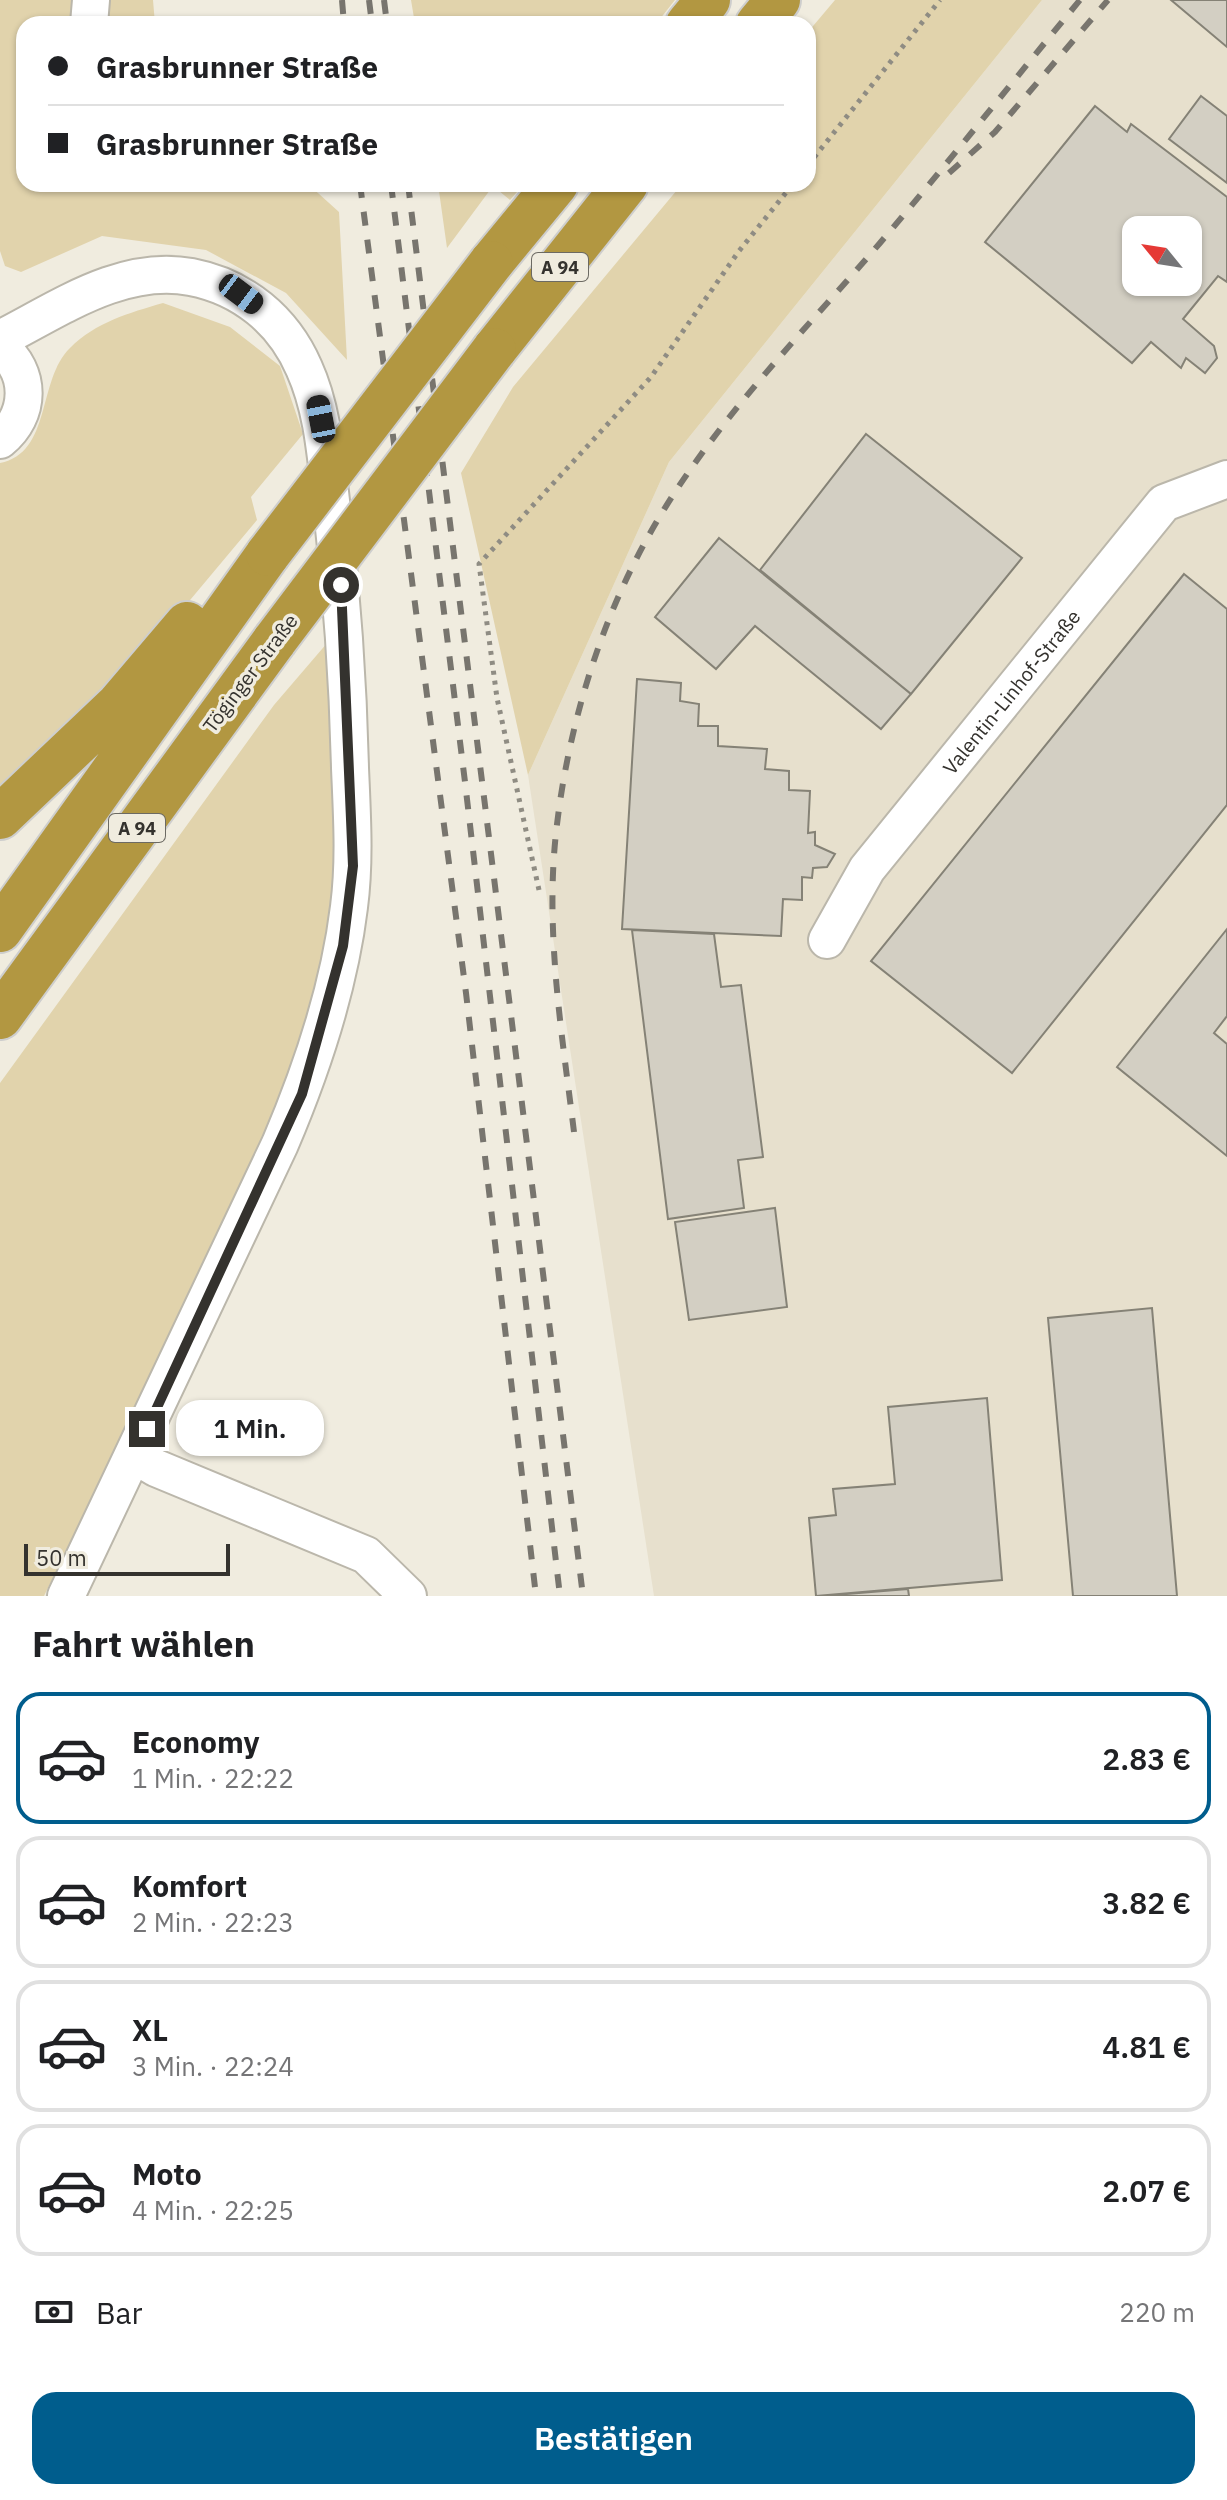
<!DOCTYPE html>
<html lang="de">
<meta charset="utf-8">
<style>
:root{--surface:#fff;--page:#f6f6f6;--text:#202124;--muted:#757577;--line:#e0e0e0;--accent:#005d8d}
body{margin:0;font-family:"IBM Plex Sans",sans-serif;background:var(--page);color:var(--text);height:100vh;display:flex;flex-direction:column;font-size:30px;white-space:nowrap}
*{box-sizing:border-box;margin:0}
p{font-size:26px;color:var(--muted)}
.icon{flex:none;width:44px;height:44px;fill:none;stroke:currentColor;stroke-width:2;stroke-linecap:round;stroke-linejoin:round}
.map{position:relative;height:1596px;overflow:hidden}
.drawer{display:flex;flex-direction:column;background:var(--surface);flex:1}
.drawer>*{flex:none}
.guide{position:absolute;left:16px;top:16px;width:800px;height:176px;border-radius:24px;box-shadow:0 2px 6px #0004;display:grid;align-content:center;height:176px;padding:0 32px;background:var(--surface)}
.needle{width:52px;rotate:300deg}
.fabs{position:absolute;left:1122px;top:216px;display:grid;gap:16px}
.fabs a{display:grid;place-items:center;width:80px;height:80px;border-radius:16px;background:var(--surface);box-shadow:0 2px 6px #0004;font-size:40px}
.scale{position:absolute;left:24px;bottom:20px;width:206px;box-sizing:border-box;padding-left:8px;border:4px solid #34322e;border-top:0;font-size:22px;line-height:28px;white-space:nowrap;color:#34322e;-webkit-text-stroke:6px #f0ecdf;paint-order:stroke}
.end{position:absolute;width:36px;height:36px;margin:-18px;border:10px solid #34322e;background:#fff;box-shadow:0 0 0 4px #fff}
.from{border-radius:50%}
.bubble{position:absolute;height:56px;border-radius:24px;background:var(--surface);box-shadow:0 2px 6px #0004;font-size:26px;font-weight:600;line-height:56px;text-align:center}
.car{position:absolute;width:24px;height:48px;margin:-24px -12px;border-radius:10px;box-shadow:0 0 6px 2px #0007;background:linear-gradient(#222 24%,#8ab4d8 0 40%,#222 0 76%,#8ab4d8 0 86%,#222 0)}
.guide b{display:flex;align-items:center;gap:28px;height:76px;font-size:30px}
.guide b+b{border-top:2px solid var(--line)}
.guide i{width:20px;height:20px;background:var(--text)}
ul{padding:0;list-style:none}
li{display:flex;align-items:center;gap:24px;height:132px;margin:0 16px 12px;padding:0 16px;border:4px solid var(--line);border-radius:24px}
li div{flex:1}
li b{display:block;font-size:30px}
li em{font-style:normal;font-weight:600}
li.active{border-color:var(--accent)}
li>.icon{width:72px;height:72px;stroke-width:1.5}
h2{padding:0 32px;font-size:36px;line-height:96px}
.pay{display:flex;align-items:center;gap:20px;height:88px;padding:0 32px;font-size:30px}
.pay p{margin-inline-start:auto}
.cta{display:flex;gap:16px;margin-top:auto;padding:16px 32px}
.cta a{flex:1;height:92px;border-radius:24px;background:var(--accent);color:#fff;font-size:32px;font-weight:600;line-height:92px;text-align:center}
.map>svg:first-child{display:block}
.built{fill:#e7e0cd;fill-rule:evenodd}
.green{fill:#e1d3ac}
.building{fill:#d3cfc3;stroke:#858276;stroke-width:2;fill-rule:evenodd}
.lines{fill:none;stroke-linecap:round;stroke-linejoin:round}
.minor-casing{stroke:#bbb7ab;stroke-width:40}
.highway-casing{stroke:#cececd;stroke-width:48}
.path{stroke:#8f8c83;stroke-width:5;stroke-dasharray:4 6;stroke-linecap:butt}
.minor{stroke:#fff;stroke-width:36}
.highway{stroke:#b29741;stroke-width:44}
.rail{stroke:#78756e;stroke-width:6;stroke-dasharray:14 14;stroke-linecap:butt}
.highway-bridge-casing{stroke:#cececd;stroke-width:48;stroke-linecap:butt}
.highway-bridge{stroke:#b29741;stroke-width:44}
.route{stroke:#34322e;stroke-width:10}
.labels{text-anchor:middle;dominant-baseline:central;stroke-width:7;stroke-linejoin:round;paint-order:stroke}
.shield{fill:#f0ecdf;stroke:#6c6a63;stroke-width:2}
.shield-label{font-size:18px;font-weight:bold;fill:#34322e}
.street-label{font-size:20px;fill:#34322e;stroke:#f0ecdf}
</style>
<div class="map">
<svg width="1227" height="1596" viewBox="0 0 1227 1596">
<rect width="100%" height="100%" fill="#f0ecdf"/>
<path class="built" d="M1042 0H1227V1596H654L528 775 669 462ZM1136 230H1188V282H1136Z"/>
<path class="green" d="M0 0H153L155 24H24V184H308L339 212 347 360 286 293 206 250 102 236 21 272 5 266 0 251Z
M411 0H675L656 24H415Z
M835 0H1042L669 462 528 775 461 473 513 387 682 184H808V32Z
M438 184H524L510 200 493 186 447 248Z
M163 303 230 327 280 366 303 434 251 497 257 520 124 679 0 797V463C52 453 37 380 70 348 96 322 129 313 163 303Z
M328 642 341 817 328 973 271 1131 44 1596H0V1083L274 705Z"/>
<path class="building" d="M1171 0H1227V47Z
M1201 96 1227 116V183L1169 139Z
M1095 106 1127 132 1131 124 1227 197V282L1218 276 1183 319 1214 346 1217 358 1205 373 1186 358 1181 368 1151 342 1132 363 985 242ZM1136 230H1188V282H1136Z
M866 434 1022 558 911 694 760 570Z
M719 538 911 694 881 729 755 626 716 669 655 617Z
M1184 574 1227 609V805L1012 1073 871 961Z
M637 679 681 683 680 701 699 704 698 726H718V746L767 749 765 769 789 771V790L810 791 808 833 815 832V845L835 854 827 867 813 868 812 878 802 877V900L783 899 781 936 622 929Z
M1227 929V1016L1214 1033 1227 1044V1156L1117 1067Z
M632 930 714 934 721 987 741 985 763 1157 738 1160 744 1208 668 1219Z
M775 1208 787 1307 689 1320 675 1222Z
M1152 1308 1177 1596H1073L1048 1318Z
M987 1398 1002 1580 816 1596 809 1518 836 1515 833 1489 895 1484 888 1407Z
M908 1589 909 1596H822Z"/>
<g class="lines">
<g class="minor-casing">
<g id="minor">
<path d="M89 24 91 0"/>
<path d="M0 339C59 309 122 264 191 277 243 287 283 320 304 368 324 412 326 462 332 509 342 596 348 681 350 768 352 815 355 861 349 907 339 989 312 1069 280 1144L66 1596"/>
<path d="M0 347C32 372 31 415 0 440"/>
<path id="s1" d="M827 940 867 869 1164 503 1227 479"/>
<path d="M134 1455 156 1468 366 1555 408 1596"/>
</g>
</g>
<g class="highway-casing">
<path id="highway" d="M688 24 708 0
M758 24 778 0
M491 263 556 184
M494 350 626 184
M0 817 118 705 187 624
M0 930 268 554
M0 1017 275 640"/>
</g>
<path class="path" d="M808 165 940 0
M539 890 497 698 479 564 651 377 739 251 793 184"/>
<use href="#minor" class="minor"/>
<use href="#highway" class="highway"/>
<path class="rail" d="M342 0 344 24
M369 0 372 24
M384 0 387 24
M949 173 995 132 1108 0
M360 184 466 993 536 1596
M391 184 465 782 560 1596
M408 184 583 1596
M574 1132C562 1034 545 933 556 833 567 731 599 624 649 535 710 426 800 336 880 243 948 163 1013 81 1080 0"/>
<g class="highway-bridge-casing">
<path id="highway-bridge" d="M268 554 491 263
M275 640 494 350"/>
</g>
<use href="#highway-bridge" class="highway-bridge"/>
</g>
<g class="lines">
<path class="route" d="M147 1429 302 1094 343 946 353 866 341 585"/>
</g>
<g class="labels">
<g class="shield">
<rect x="532" y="253" width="56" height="28" rx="6"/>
<rect x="109" y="814" width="56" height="28" rx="6"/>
</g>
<g class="shield-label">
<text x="560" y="267">A 94</text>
<text x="137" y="828">A 94</text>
</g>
<g class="street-label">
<text transform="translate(250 673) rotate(-53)">Töginger Straße</text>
<text stroke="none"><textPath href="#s1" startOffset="310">Valentin-Linhof-Straße</textPath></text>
</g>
</g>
</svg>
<div class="fabs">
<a><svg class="needle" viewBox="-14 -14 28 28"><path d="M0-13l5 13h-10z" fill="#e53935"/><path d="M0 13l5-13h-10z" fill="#757577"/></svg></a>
</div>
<div class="scale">50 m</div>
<i class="end from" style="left:341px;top:585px"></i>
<i class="end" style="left:147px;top:1429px"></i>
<div class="bubble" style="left:176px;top:1400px;width:148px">1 Min.</div>
<i class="car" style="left:241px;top:294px;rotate:127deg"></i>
<i class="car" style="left:321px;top:419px;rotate:349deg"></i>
<div class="guide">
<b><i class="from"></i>Grasbrunner Straße</b>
<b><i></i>Grasbrunner Straße</b>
</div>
</div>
<section class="drawer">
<h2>Fahrt wählen</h2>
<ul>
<li class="active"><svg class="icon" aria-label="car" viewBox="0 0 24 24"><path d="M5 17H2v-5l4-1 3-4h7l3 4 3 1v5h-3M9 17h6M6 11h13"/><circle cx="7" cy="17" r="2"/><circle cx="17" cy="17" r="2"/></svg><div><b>Economy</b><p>1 Min. · 22:22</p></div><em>2.83 €</em></li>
<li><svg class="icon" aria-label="car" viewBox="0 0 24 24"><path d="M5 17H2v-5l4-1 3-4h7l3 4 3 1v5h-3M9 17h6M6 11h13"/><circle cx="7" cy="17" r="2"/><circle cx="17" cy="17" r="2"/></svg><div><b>Komfort</b><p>2 Min. · 22:23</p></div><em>3.82 €</em></li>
<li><svg class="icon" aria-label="car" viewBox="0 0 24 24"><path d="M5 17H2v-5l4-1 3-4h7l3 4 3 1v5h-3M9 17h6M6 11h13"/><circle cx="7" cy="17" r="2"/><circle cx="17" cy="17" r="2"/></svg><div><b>XL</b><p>3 Min. · 22:24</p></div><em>4.81 €</em></li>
<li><svg class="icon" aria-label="car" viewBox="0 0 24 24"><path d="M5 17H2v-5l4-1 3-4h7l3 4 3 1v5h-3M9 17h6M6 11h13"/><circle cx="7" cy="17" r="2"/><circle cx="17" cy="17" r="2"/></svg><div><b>Moto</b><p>4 Min. · 22:25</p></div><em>2.07 €</em></li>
</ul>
<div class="pay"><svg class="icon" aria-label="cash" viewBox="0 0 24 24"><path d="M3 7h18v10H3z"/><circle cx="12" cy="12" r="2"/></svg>Bar<p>220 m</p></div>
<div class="cta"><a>Bestätigen</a></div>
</section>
